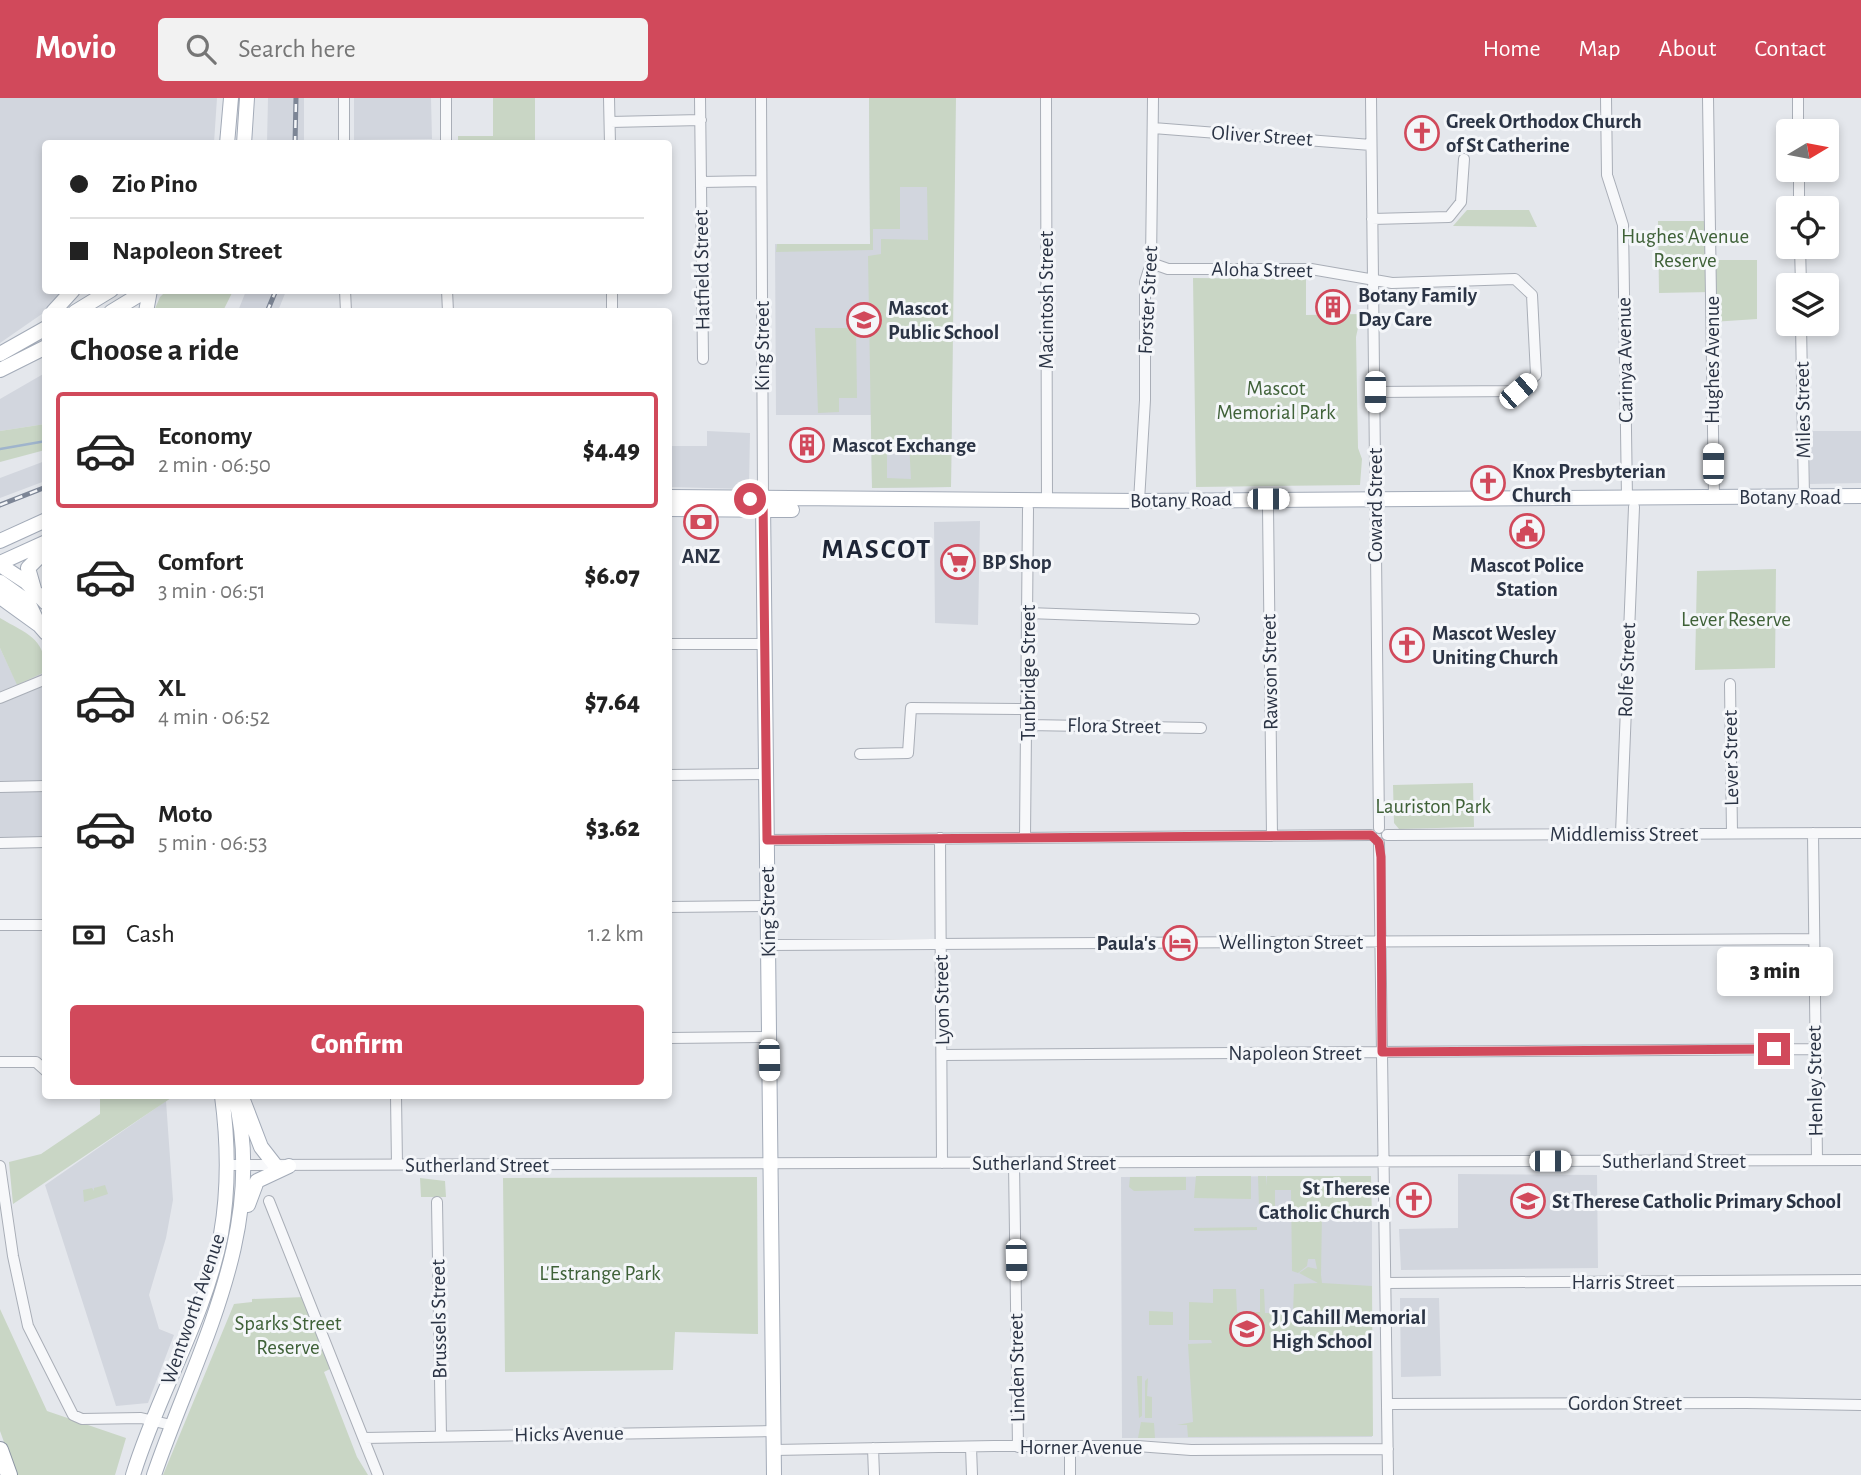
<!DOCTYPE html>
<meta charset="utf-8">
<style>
:root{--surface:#fff;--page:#f2f2f2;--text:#222;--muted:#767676;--line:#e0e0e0;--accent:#d1495b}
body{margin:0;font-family:"Alegreya Sans",sans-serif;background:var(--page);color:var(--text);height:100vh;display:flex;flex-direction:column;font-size:26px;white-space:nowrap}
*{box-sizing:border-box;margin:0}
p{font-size:23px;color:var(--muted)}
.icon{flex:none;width:38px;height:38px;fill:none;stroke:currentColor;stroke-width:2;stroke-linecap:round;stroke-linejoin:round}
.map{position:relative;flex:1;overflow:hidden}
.sheet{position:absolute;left:42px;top:210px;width:630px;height:791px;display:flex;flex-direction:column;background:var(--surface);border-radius:7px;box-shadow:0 4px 10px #0003}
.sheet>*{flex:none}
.banner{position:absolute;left:42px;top:42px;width:630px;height:154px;border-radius:7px;box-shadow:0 4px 10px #0003;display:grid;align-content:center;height:154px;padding:0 28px;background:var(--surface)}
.needle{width:46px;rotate:80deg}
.controls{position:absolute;left:1776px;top:21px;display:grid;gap:14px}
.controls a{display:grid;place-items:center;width:63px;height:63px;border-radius:7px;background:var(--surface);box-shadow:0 4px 10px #0003;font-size:35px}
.end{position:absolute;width:32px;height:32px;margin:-16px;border:9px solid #d1495b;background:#fff;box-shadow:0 0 0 4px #fff}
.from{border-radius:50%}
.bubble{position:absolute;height:49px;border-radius:7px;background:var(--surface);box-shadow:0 4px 10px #0003;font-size:23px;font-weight:800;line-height:49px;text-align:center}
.car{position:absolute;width:21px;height:42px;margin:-21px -10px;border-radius:9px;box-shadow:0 0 5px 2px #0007;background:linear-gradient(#fff 24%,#345 0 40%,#fff 0 76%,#345 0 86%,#fff 0)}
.banner b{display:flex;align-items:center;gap:24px;height:66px;font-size:26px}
.banner b+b{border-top:2px solid var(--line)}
.banner i{width:18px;height:18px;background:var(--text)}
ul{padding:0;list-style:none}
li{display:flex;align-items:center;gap:21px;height:116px;margin:0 14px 10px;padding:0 14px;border:4px solid transparent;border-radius:7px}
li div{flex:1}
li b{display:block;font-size:26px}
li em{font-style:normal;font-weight:800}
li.current{border-color:var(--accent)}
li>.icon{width:63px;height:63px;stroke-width:1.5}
h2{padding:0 28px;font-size:32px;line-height:84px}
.pay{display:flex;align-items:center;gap:18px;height:77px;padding:0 28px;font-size:26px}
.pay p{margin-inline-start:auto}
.action{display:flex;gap:14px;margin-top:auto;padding:14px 28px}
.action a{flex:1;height:80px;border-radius:7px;background:var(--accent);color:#fff;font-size:28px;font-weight:800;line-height:80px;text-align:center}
header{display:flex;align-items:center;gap:42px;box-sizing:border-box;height:98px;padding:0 35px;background:var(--accent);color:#fff}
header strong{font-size:33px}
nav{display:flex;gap:38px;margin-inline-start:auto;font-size:24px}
.search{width:490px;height:63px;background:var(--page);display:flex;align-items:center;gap:18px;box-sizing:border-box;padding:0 24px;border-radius:7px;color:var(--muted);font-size:26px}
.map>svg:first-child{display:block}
.built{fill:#d2d6de}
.green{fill:#c9d6c5;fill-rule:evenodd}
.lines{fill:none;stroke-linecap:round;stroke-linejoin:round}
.stream{stroke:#9fb4cc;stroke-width:2.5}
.minor-casing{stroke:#a9aeb7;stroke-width:12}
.major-casing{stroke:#a3abb8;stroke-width:16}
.highway-casing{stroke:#8b94a3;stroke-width:18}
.minor{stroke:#f7f8fa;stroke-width:10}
.major{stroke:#fff;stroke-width:14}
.highway{stroke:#fff;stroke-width:16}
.rail-casing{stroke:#7d8696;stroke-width:5}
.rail{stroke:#f4f6f9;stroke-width:2.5;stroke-dasharray:8;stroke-linecap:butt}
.route{stroke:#d1495b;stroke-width:9}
.labels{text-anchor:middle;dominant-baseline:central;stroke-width:6;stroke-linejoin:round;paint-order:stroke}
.poi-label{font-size:21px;font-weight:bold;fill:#2b3445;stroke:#f4f6f9;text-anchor:start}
.street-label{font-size:21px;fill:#2b3445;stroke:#f4f6f9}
.park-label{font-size:21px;fill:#3f6138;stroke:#f4f6f9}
.district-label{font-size:28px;font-weight:bold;letter-spacing:2px;fill:#1d2536;stroke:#f4f6f9}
</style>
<header>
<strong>Movio</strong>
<div class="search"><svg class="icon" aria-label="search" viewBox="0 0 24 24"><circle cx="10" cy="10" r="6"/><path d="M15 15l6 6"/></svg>Search here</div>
<nav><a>Home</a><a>Map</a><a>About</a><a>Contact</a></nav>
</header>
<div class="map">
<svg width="1861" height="1377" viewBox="0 0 1861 1377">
<rect width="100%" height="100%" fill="#e4e7ec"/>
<path class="built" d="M0 0H217L214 45 46 46V192L75 193 0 245Z
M268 0H304V45H267Z
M354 0H431L432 41 354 42Z
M869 0H955L951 389 872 390 871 317H776L775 146H870Z
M246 193V192L286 193 278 213H238Z
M45 275V326L0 333V301Z
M707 333 750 335 749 387 745 391 669 389V348H707Z
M1809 333H1861V385L1810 386Z
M45 363V383L0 400V380Z
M980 423 978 527 935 525 934 424Z
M0 550 17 586 45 574V742H0Z
M166 1003 173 1102 166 1140 149 1197 159 1231 174 1237 148 1305 116 1308 45 1087Z
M1458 1076 1597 1077 1598 1170 1401 1172 1399 1131 1458 1130Z
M1328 1078V1121H1372V1339L1122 1340 1121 1079Z
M1400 1200H1439L1441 1278 1401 1279Z"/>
<path class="green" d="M493 0H535V45H458V38H493Z
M869 0H956L951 389 872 390 868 158 881 156V141L928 142 927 89H900V131H873V152L776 154 777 146H870ZM887 345H909L911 381 887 380Z
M1467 112H1529L1537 129 1453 128Z
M1658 123H1711L1712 162H1757V221L1712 224 1711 194 1659 195Z
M1193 180 1306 181V217L1361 216 1356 239 1358 350 1362 361 1360 387 1196 389Z
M167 192H233V193L223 213H154L160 199Z
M856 230 857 300H839V314L818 315 815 230Z
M45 326V352L0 364V333Z
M1776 471 1775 570 1695 572 1697 473Z
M0 520C27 536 46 540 45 574L17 587 0 550Z
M1473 685 1474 729 1399 731 1394 725 1393 687Z
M100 998H174L13 1106 9 1064 41 1056 100 1016Z
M1196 1078H1251V1101L1194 1100Z
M1258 1078H1266L1267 1088V1078H1371L1372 1121H1328V1115H1322L1321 1177 1322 1185 1372 1188 1373 1338 1188 1339 1187 1327H1177L1193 1324 1188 1246 1212 1245 1211 1242H1189V1204L1213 1205V1191H1236L1237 1214H1260V1191H1264L1265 1215H1293L1294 1186 1318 1185 1299 1175 1308 1169 1317 1171 1315 1161H1308L1307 1168 1298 1175 1292 1173 1291 1092H1275V1108L1259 1109Z
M757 1079 758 1236 675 1234 673 1272 505 1274 503 1080Z
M1130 1079H1186V1092L1134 1093 1129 1089Z
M420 1080 445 1083 446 1099H421Z
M105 1087 108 1096 84 1104 83 1092 92 1090 94 1093V1090Z
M1257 1129V1132L1194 1133V1130Z
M305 1199 332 1270 324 1274 357 1359 368 1377H163L234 1206 252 1204V1201Z
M0 1211 47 1313 126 1340 115 1377H16L0 1333Z
M1149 1213 1173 1214V1227H1149Z
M1137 1278H1142V1318L1139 1320Z
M1148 1280 1147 1298 1152 1299V1320H1145V1283Z
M1141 1324 1154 1325 1155 1340H1138Z"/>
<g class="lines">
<path class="stream" d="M0 351 46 343"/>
<g class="minor-casing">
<path id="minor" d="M344 0V46
M446 0V46
M609 0 610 46
M700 0 703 261
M761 0 763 401
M1046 0 1047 403
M1371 0 1379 730
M1606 0 1607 77 1623 127 1627 400
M1708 0 1714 399
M1798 0V33
M610 24 701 22
M1153 30 1371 47
M1799 72V110
M701 84 761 83
M1372 121 1449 119 1461 104 1464 61
M1800 149 1801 187
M1151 165 1168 171H1311L1392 185 1515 181 1532 197 1536 277 1518 293 1375 294
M345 192 346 214
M447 192 448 214
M612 192V214
M1801 226 1804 399
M1139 403 1145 302V184L1151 165 1153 0
M1268 410 1272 738
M1028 515 1194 521
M668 546H764
M1730 586 1732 735
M0 600 46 581
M1028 627 1201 630
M860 656 908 655 911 610 1028 611
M668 677 767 676
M0 689 46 688
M1813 735 1817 1062
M1621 736 1634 409
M1387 737 1861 735
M940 740 942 1065
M1025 740 1028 411
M767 742 1371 737
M0 745 46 744
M1379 745 1388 1377
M668 809 768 808
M0 827H46
M768 847 1813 841
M668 940 769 939
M943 957 1814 951
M0 964H36L46 973
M396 998 397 1067
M1014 1065 1018 1349
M227 1067 1861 1062
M0 1068 13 1158 28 1228 73 1317 82 1321 141 1320 171 1327
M269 1103 378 1377
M437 1104 441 1338
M1386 1185 1861 1182
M1388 1306 1746 1305 1861 1307
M364 1340 774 1333
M1070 1348V1377
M971 1349 972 1377
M873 1350 874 1377
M774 1352 994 1348H1137L1191 1352 1388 1351"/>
</g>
<g class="major-casing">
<path id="major" d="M227 46 231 0
M244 46 247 0
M53 214 73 192
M75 214 111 192
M111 214 147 192
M146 214 150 192
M0 256 46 230
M0 272 46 249
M668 399 1139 403 1861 398
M763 405 774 1377
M668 411 792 412
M0 443 46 422
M0 465 46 444
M0 467 26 484 46 505
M0 484 28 504 39 527
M34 491 28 470 46 452
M0 499 39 527 46 535
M243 1002 261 1049 275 1067
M248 1107 257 1083 289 1068
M133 1377C158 1295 205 1220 221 1136 229 1090 228 1043 222 998
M154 1377C196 1254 268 1132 235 998"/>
</g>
<g class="highway-casing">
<path id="highway" d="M0 1352 9 1377"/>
</g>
<use href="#minor" class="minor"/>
<use href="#major" class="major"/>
<use href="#highway" class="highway"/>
<g class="rail-casing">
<path id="rail" d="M295 46 296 0
M267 214 276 192
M0 407 46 389"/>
</g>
<use href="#rail" class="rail"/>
</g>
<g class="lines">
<path class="route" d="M750 401H763L767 742 1371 737 1379 745 1381 759 1382 954 1774 951"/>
</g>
<defs>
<g id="church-ring" transform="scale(1.75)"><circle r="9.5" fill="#f4f6f9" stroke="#d1495b" stroke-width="1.5"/><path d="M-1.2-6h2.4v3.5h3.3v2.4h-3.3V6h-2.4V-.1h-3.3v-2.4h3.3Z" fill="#d1495b"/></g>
<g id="building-ring" transform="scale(1.75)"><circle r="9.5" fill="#f4f6f9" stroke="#d1495b" stroke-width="1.5"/><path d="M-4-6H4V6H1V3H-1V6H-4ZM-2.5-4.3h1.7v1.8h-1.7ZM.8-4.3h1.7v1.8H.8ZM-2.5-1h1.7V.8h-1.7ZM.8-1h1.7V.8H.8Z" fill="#d1495b"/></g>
<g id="school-ring" transform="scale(1.75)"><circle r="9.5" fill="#f4f6f9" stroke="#d1495b" stroke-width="1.5"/><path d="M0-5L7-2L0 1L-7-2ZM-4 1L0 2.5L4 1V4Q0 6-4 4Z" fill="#d1495b"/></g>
<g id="bank-ring" transform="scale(1.75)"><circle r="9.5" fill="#f4f6f9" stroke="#d1495b" stroke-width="1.5"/><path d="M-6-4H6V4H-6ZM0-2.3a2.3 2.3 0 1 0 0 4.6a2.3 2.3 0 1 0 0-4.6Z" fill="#d1495b"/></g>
<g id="civic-ring" transform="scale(1.75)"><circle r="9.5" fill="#f4f6f9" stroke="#d1495b" stroke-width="1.5"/><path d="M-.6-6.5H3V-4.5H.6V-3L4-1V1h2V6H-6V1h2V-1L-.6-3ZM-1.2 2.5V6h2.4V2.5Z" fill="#d1495b"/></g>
<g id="supermarket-ring" transform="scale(1.75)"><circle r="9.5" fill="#f4f6f9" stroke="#d1495b" stroke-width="1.5"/><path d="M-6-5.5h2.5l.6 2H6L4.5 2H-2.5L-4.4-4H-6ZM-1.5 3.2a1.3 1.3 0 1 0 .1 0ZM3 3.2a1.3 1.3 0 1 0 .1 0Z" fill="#d1495b"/></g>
<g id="hotel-ring" transform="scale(1.75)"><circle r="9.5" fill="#f4f6f9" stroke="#d1495b" stroke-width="1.5"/><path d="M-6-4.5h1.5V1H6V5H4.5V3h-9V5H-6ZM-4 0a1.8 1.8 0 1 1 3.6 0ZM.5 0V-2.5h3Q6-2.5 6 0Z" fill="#d1495b"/></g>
</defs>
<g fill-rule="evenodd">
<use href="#church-ring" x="1422" y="35"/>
<use href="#building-ring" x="1333" y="209"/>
<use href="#school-ring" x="864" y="222"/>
<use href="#building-ring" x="807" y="347"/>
<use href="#church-ring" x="1488" y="385"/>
<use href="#bank-ring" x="701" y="424"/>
<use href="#civic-ring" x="1527" y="433"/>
<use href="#supermarket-ring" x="958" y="464"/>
<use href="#church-ring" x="1407" y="547"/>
<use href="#hotel-ring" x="1180" y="845"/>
<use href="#church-ring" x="1414" y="1102"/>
<use href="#school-ring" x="1528" y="1103"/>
<use href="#school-ring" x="1247" y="1231"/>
</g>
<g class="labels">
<g class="poi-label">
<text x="1446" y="23">Greek Orthodox Church<tspan x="1446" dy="24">of St Catherine</tspan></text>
<text x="1358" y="197">Botany Family<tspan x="1358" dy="24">Day Care</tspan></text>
<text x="888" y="210">Mascot<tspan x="888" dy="24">Public School</tspan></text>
<text x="832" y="347">Mascot Exchange</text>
<text x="1512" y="373">Knox Presbyterian<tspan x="1512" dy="24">Church</tspan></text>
<text x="701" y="458" text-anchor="middle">ANZ</text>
<text x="982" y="464">BP Shop</text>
<text x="1527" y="467" text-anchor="middle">Mascot Police<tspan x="1527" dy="24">Station</tspan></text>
<text x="1432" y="535">Mascot Wesley<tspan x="1432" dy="24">Uniting Church</tspan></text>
<text x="1156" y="845" text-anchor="end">Paula's</text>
<text x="1390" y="1090" text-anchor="end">St Therese<tspan x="1390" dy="24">Catholic Church</tspan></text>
<text x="1552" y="1103">St Therese Catholic Primary School</text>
<text x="1272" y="1219">J J Cahill Memorial<tspan x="1272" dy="24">High School</tspan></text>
</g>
<g class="street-label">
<text transform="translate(1262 38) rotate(4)">Oliver Street</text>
<text transform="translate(702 172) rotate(-91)">Hatfield Street</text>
<text transform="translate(1262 172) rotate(1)">Aloha Street</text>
<text transform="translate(1046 202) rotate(-90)">Macintosh Street</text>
<text transform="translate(1148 202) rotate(-87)">Forster Street</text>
<text transform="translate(762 248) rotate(-90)">King Street</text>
<text transform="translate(1625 262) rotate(-91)">Carinya Avenue</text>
<text transform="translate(1712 262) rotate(-90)">Hughes Avenue</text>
<text transform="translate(1803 312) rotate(-91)">Miles Street</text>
<text x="1790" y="399">Botany Road</text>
<text transform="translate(1181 402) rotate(-1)">Botany Road</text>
<text transform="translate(1375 407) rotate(-90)">Coward Street</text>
<text transform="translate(1627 572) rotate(-88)">Rolfe Street</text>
<text transform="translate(1270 574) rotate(-91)">Rawson Street</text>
<text transform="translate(1028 575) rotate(-90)">Tunbridge Street</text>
<text transform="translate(1114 628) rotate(1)">Flora Street</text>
<text transform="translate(1731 660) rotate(-91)">Lever Street</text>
<text x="1624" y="736">Middlemiss Street</text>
<text transform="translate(768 814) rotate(-91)">King Street</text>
<text x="1291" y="844">Wellington Street</text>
<text transform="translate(942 902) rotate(-91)">Lyon Street</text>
<text x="1295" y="955">Napoleon Street</text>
<text transform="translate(1815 983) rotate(-91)">Henley Street</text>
<text x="1674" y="1063">Sutherland Street</text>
<text x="1044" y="1065">Sutherland Street</text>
<text x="477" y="1067">Sutherland Street</text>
<text x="1623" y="1184">Harris Street</text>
<text transform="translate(193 1211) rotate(-71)">Wentworth Avenue</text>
<text transform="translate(439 1221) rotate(-91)">Brussels Street</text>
<text transform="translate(1017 1270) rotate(-91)">Linden Street</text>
<text x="1625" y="1305">Gordon Street</text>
<text transform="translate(569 1336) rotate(-1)">Hicks Avenue</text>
<text x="1081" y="1349">Horner Avenue</text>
</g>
<g class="park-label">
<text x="1685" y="138">Hughes Avenue<tspan x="1685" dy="24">Reserve</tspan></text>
<text x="1276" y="290">Mascot<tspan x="1276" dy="24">Memorial Park</tspan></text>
<text x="1736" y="521">Lever Reserve</text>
<text x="1433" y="708">Lauriston Park</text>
<text x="600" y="1175">L'Estrange Park</text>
<text x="288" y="1225">Sparks Street<tspan x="288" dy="24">Reserve</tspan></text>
</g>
<g class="district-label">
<text x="877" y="452">MASCOT</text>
</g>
</g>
</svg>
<div class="controls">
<a><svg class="needle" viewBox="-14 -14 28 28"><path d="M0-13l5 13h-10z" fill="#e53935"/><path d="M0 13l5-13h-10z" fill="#767676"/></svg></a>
<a><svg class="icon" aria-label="locate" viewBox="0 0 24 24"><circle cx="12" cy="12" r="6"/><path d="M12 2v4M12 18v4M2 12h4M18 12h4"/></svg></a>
<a><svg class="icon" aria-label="layers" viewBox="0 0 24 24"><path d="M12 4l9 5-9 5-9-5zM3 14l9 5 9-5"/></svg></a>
</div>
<i class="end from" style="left:750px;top:401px"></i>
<i class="end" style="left:1774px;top:951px"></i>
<div class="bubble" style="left:1717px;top:849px;width:116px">3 min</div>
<i class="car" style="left:1518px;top:293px;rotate:49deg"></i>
<i class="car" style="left:1375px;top:294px;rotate:180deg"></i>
<i class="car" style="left:1713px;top:366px;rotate:0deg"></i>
<i class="car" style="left:1268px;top:401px;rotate:90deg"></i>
<i class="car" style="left:769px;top:962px;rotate:179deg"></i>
<i class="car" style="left:1550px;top:1063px;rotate:90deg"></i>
<i class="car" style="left:1016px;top:1162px;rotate:179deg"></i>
<div class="banner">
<b><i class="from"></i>Zio Pino</b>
<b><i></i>Napoleon Street</b>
</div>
<section class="sheet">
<h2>Choose a ride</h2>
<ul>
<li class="current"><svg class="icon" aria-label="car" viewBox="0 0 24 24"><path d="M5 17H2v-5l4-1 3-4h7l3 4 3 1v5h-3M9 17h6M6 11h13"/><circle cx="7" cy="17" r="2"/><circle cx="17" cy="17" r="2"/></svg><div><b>Economy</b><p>2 min · 06:50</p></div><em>$4.49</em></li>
<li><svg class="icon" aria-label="car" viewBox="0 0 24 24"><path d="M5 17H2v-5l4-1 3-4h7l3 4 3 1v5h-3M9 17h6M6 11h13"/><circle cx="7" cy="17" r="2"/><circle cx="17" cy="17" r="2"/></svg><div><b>Comfort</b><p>3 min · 06:51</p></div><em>$6.07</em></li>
<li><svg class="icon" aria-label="car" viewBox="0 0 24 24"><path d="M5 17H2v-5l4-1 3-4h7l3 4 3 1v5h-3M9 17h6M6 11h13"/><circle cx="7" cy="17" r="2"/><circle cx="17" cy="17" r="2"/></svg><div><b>XL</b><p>4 min · 06:52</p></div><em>$7.64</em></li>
<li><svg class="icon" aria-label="car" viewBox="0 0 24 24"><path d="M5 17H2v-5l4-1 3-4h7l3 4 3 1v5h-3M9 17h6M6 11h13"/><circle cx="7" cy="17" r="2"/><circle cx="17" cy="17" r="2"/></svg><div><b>Moto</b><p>5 min · 06:53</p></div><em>$3.62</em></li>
</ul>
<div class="pay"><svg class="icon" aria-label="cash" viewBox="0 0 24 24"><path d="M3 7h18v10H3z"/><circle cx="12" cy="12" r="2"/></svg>Cash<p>1.2 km</p></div>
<div class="action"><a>Confirm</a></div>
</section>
</div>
